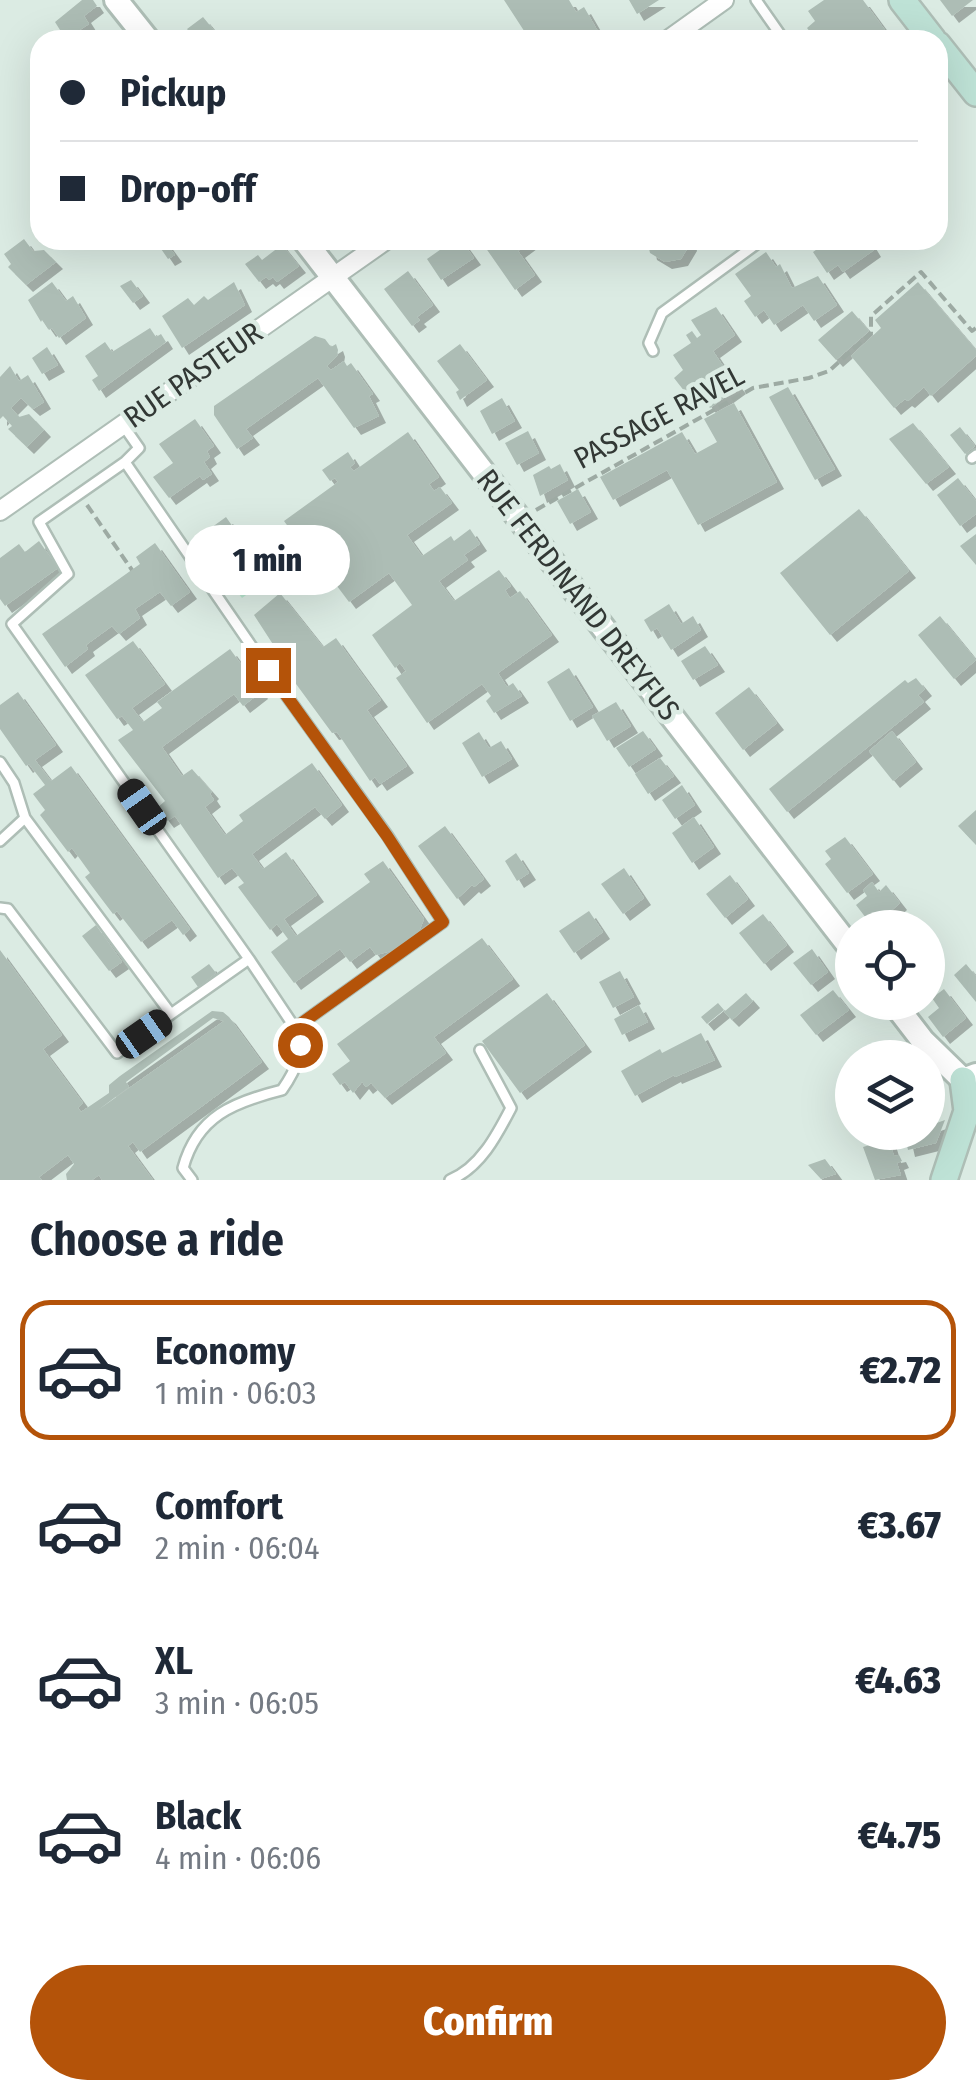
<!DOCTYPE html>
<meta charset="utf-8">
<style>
:root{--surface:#fff;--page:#f6f6f7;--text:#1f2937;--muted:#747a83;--line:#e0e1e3;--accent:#b45309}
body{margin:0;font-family:"Fira Sans Condensed",sans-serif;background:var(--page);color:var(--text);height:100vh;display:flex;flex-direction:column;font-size:38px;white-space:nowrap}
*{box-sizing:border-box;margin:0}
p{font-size:32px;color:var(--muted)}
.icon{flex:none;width:55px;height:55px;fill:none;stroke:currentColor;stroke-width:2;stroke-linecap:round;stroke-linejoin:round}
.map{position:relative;height:1180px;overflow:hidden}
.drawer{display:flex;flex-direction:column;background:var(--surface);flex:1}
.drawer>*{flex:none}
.top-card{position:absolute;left:30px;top:30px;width:918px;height:220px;border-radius:30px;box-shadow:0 10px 40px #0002;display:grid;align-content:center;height:220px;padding:0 30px;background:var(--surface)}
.fabs{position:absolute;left:835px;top:910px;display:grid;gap:20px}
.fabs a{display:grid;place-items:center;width:110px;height:110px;border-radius:50%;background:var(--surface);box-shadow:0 10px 40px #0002;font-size:50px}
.end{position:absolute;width:45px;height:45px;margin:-22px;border:12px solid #b45309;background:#fff;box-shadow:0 0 0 5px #fff}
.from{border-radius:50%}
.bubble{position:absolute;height:70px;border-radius:35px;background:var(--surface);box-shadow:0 10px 40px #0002;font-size:32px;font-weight:800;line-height:70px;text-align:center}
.car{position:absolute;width:30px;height:60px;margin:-30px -15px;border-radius:12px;box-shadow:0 0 8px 2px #0007;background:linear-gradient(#222 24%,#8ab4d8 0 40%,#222 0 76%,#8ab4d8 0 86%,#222 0)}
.top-card b{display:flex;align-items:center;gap:35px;height:95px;font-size:38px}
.top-card b+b{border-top:2px solid var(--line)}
.top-card i{width:25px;height:25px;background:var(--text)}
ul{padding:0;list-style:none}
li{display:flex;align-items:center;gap:30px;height:140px;margin:0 20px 15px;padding:0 10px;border:5px solid transparent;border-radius:30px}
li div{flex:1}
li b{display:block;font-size:38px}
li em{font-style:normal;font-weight:800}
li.active{border-color:var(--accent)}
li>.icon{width:90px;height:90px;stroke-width:1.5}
h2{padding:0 30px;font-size:45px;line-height:120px}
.cta{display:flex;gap:20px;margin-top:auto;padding:20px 30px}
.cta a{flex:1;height:115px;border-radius:60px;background:var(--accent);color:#fff;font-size:40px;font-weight:800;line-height:115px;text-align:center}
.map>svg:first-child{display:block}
.green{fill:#b5e3cc}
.building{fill:#adbdb5;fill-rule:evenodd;filter:url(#shadow)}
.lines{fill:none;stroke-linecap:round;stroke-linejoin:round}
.service-casing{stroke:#aebeb6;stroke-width:14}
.minor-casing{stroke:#aebeb6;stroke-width:22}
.tertiary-casing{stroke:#aebeb6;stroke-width:28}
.secondary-casing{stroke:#aebeb6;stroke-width:30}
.path{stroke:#9daaa3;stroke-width:4;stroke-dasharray:10 5;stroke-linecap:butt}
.service{stroke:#fff;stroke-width:9}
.minor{stroke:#fff;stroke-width:18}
.tertiary{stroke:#fff;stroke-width:22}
.secondary{stroke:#bee2d6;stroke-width:25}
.route{stroke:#b45309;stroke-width:12}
.labels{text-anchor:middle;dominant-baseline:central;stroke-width:9;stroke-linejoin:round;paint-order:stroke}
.street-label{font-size:30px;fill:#323835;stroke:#dbebe3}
</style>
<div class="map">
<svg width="976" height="1180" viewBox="0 0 976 1180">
<defs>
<filter id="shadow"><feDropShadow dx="7" dy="7" stdDeviation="0" flood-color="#0004"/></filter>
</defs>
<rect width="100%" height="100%" fill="#dbebe3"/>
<path class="green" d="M252 549 272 576 242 598 221 571Z"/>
<path class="building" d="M82 0H93L97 6 84 16 89 24 64 40H45L60 30 55 22Z
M504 0H569L576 12 584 7 603 40H530Z
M629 0H659L637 14Z
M824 0H863L885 30 872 40H816L807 28 815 21 808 11Z
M940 0H973L952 16Z
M203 17 222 40H196L187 29Z
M24 239 33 251 44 250 56 262 26 285 8 267 11 264 4 254Z
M155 240H164L175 255 168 259Z
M275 240H278L299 266 277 282 273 277 269 280 266 277 259 282 245 264 258 255 262 260 279 247Z
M454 240H461L474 258 441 280 427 259Z
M488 240H529L530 242 518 251 535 275 515 290 483 244Z
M647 240H689L690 244 681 259 665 262 650 253Z
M820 240H868L874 250 843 272 838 265 827 273 813 252 823 245Z
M766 252 776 267 780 264 792 288 818 276 837 305 814 321 803 305 774 325 764 310 755 317 744 301 751 296 735 274Z
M408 271 433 305 417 317 420 320 412 326 384 289Z
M131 280 143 296 133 303 120 286Z
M52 282 66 301 73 296 86 318 59 338 52 328 49 330 42 320 41 322 28 300Z
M234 282 245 305 182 348 162 316 188 298 194 305 204 296 208 300Z
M918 282 976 350V356L931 396 924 387 908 401 905 399 894 408 851 356 881 328 875 320Z
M716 307 735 335 713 351 723 366 727 364 733 371 729 374 739 387 710 408 694 386 685 392 674 378 683 370 673 355 691 343 686 335 692 331 697 338 701 335 691 320Z
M852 311 869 331 836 360 818 340Z
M150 328 156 337 161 334 166 342 99 391 92 380 98 376 85 356 105 342 112 352Z
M315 336 325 339 331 347 336 344 338 350 337 356 327 366 331 370 344 361 347 366 351 363 373 394 369 396 379 416 354 428 318 378 246 429 253 438 237 449 214 415V406Z
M460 344 487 380 460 400 456 392 459 390 437 361Z
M47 347 58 365 42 374 32 358Z
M10 366 19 381 28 375 44 402 33 409 21 398 11 408 19 417 29 414 44 430 27 447 8 429 12 426 3 416 0 419V377Z
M788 387 835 469 815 480 769 397Z
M502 398 515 421 492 434 480 411Z
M734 403 777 482 698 525 667 470 613 500 600 477 682 432 695 454 717 442 704 419Z
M195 419 214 446 207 451 210 457 204 462 212 474 203 480 200 476 169 498 153 477 173 463 159 444Z
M913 423 949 467 926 484 889 439Z
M960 427 975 446 965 454 950 435Z
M528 431 539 453 517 465 505 443Z
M408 432 439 477 429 484 434 491 440 487 452 503 407 535 422 556 451 536 454 541 470 529 480 544 464 555 468 560 439 581 454 601 499 570 511 586 505 590 510 598 520 591 552 635 498 673 507 687 513 683 522 696 494 713 486 701 491 696 482 684 427 723 396 678 406 671 400 663 395 668 372 635 412 605 389 573 349 602 325 570 331 566 325 557 316 565 284 521 338 482 335 478 330 481 322 470 348 452 355 463 350 467 354 471Z
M560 464 568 480 540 496 533 475 549 466 551 469Z
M958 478 976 501V514L960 526 937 495Z
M578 489 591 512 570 524 557 501Z
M859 509 909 571 830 635 780 573Z
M226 517 247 547 218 568 197 538Z
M976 534V565L960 546Z
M39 541 58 568 5 606 0 599V558L19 544 25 552Z
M155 543 190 592 171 606 160 592 135 609 140 618 119 634 112 626 86 645 88 649 65 667 42 634 140 564 136 557Z
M280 593 323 647 336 638 351 659 381 700 367 710 407 766 380 784 375 777 370 781 337 732 332 733 288 673 292 670 283 660 254 681 261 692 243 706 234 694 162 747 182 776 192 769 212 792 210 794 214 800 205 807 225 835 243 821 239 815 312 763 342 805 325 819 315 807 252 854 263 869 286 852 317 895 284 919 296 936 370 882 364 874 383 861 424 919 418 934 395 950 376 955 370 947 350 962 340 949 294 983 271 952 288 939 277 924 270 930 238 887 244 883 232 868 218 878 175 816 167 821 157 808 165 801 118 740 133 730 122 716 117 719 85 675 133 641 165 684 132 708 143 722 162 708 157 702 230 649 246 671 276 649 254 615Z
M669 604 681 624 693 616 701 630 671 650 657 628 651 632 644 620Z
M940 616 976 660 954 679 918 635Z
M705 646 718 665 693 680 681 661Z
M569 668 593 707 570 721 547 682Z
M916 678 925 689 918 695 924 702 787 812 769 789 905 680 908 683Z
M749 687 777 723 743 750 715 713Z
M18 692 56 745 35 760 51 781 71 766 190 929 183 935 172 920 141 942 117 911 113 914 85 877 90 873 72 848 68 852 40 815 45 810 33 794 45 785 29 764 26 766 0 729V705Z
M616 702 631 726 607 741 592 716Z
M643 731 656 749 629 767 616 748Z
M892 731 916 762 893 781 869 751Z
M479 732 489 748 501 741 512 759 482 777 462 743Z
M660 758 674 776 648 794 635 774Z
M682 785 695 805 675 819 662 800Z
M976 810V845L958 826Z
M694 817 714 847 692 863 672 833Z
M445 826 484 879 474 887 472 885 457 899 418 846Z
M845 837 873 874 847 893 825 864 831 859 825 851Z
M516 853 529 873 517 881 505 861Z
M624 868 644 898 623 914 601 884Z
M730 875 748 899 725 918 706 894Z
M872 882 879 892 886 885 900 903 873 927 856 905 867 896 863 890Z
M589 911 603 932 574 953 559 931Z
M763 914 787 945 764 964 739 933Z
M96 925 122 962 109 971 82 936Z
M482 938 513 979 434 1037 446 1053 385 1098 371 1083 366 1087 362 1082 353 1093 345 1082 340 1085 332 1074 350 1061 337 1044Z
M812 949 828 972 811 985 793 963Z
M0 950 62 1035 43 1049 83 1103 78 1108 81 1112 109 1093V1085L120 1076 212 1011 223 1012 229 1017 262 1062 140 1152 133 1142 128 1146 153 1180H102L99 1175 92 1180H67L66 1174 74 1164 68 1155 39 1177 42 1180H0ZM213 1018 224 1021 98 1110 129 1087 126 1082Z
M209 964 216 973 198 987 191 977Z
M966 964 976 976V1002L954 975Z
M620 971 634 997 613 1008 599 982Z
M944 989 966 1018 943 1037 928 1017 939 1008 932 998Z
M833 990 849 1010 816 1035 800 1015Z
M547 993 585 1045 520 1093 482 1041Z
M746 993 753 1001 732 1020 724 1012Z
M718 1003 724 1010 707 1024 701 1017Z
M639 1005 648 1022 622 1035 614 1019Z
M701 1033 715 1060 675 1077 674 1075 635 1096 621 1071 660 1049 662 1053Z
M945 1120 936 1143 908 1150 904 1132H928V1126Z
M889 1139 894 1156 899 1155 902 1161 897 1163 901 1175 875 1180 863 1147Z
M825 1159 836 1174 821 1179 808 1165Z"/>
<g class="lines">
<g class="service-casing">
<path id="service" d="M756 0 784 40
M653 351 649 343 662 313 762 240
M123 425 139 448 125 462
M972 458 976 455
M0 762 14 783 25 818
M0 841 25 818 171 1014 117 1053 8 909 0 908
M249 959 295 1028 443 922 387 835 268 670
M171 1014 249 959 12 624 68 574 39 522 125 462 261 660
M192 1180 183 1168C197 1116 234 1102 282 1090 298 1067 302 1055 295 1028
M450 1180C480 1168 497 1135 511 1108L480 1050"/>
</g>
<g class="minor-casing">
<path id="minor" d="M668 40 724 0
M0 511 386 240"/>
</g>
<g class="tertiary-casing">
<path id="tertiary" d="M116 0 148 40
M304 240 852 950
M893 1002 923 1041 963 1080 976 1075"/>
</g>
<g class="secondary-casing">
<path id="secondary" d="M902 0 933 40
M938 45 976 93
M944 1180 967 1111 963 1080"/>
</g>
<path class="path" d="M87 505 132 570
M536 510 753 388 809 378 829 371 871 333V316L921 272 972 331 976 328"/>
<use href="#service" class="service"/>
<use href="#minor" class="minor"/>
<use href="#tertiary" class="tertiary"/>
<use href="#secondary" class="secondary"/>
</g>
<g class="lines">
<path class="route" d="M268 670 387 836 443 922 295 1028 300 1045"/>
</g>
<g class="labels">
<g class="street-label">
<text transform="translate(193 375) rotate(-35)">RUE PASTEUR</text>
<text transform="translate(659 417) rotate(-28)">PASSAGE RAVEL</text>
<text transform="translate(578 595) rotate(52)">RUE FERDINAND DREYFUS</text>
</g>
</g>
</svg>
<div class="fabs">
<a><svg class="icon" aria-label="locate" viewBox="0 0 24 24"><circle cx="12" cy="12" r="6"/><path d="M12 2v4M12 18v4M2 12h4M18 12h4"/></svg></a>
<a><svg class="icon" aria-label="layers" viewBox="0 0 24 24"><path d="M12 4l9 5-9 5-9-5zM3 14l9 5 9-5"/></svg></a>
</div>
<i class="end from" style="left:300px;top:1045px"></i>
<i class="end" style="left:268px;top:670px"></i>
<div class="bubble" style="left:185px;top:525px;width:165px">1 min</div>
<i class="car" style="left:142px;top:807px;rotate:325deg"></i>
<i class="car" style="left:144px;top:1034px;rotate:55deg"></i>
<div class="top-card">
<b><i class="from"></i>Pickup</b>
<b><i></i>Drop-off</b>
</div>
</div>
<section class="drawer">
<h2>Choose a ride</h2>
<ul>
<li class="active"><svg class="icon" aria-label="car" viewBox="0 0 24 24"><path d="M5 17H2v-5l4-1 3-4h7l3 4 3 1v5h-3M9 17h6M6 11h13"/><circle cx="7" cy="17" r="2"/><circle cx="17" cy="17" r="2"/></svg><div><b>Economy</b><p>1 min · 06:03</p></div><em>€2.72</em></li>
<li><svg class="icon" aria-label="car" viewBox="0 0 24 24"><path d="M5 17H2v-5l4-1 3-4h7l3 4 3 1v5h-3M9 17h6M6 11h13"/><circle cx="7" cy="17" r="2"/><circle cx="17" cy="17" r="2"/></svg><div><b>Comfort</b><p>2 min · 06:04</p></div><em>€3.67</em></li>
<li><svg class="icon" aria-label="car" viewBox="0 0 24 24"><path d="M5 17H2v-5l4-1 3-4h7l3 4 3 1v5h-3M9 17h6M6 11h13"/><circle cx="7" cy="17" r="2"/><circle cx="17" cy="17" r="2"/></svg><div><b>XL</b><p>3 min · 06:05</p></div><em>€4.63</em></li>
<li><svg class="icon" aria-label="car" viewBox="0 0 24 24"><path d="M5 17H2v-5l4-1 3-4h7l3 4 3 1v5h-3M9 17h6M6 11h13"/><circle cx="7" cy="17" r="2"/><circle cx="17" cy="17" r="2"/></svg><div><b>Black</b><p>4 min · 06:06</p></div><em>€4.75</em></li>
</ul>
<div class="cta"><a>Confirm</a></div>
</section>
